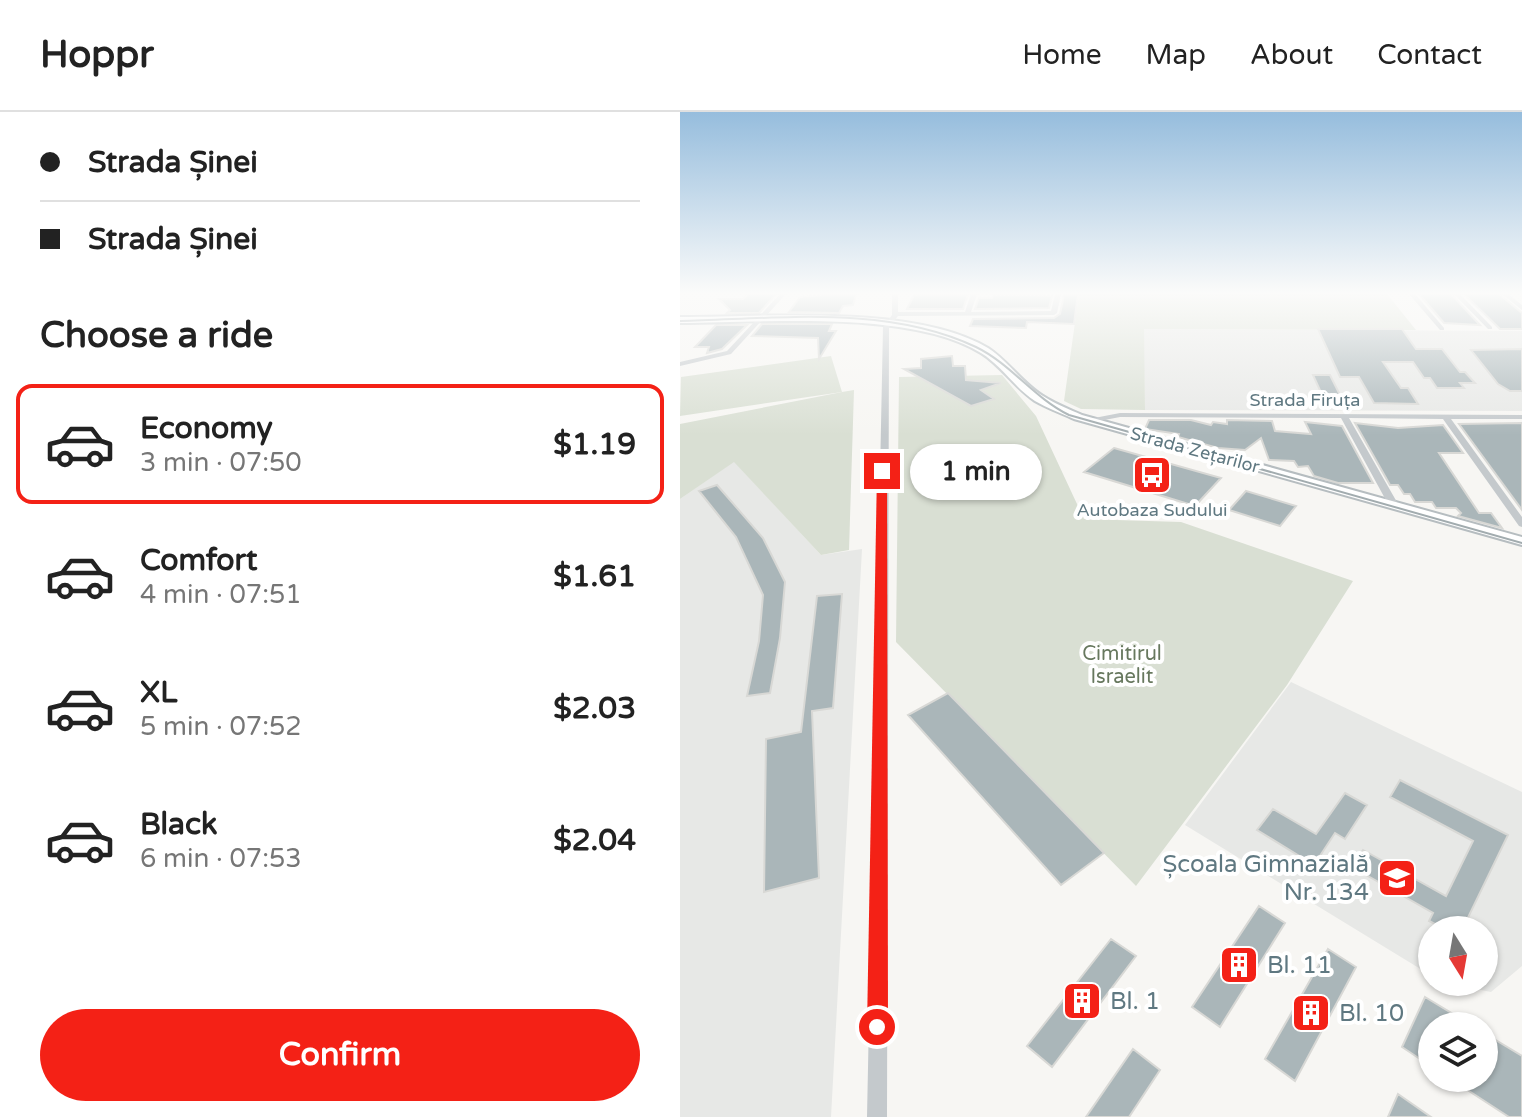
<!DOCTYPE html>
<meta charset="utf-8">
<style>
:root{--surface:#fff;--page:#f2f2f2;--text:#222;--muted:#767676;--line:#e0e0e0;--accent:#f42116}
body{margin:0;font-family:"Varela Round",sans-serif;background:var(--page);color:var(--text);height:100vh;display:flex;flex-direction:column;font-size:30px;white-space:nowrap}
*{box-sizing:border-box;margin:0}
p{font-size:26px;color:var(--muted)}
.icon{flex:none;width:44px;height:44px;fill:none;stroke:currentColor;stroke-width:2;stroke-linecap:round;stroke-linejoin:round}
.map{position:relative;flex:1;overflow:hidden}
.drawer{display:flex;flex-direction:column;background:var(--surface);width:680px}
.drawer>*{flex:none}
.guide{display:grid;align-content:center;height:176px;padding:0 40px;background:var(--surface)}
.needle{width:52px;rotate:169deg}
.buttons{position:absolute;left:738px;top:804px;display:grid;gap:16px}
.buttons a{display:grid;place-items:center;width:80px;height:80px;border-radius:50%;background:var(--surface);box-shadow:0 2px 6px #0004;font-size:40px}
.end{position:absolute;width:36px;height:36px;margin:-18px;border:10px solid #f42116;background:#fff;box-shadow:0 0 0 4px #fff}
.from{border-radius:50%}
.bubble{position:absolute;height:56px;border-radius:28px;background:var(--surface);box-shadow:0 2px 6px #0004;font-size:26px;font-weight:800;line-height:56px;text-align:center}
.guide b{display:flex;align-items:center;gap:28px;height:76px;font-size:30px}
.guide b+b{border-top:2px solid var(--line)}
.guide i{width:20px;height:20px;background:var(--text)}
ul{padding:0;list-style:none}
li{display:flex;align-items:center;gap:24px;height:120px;margin:0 16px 12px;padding:0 24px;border:4px solid transparent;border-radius:16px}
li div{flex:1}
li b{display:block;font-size:30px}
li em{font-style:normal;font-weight:800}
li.active{border-color:var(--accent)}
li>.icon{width:72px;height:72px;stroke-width:1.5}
h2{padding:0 40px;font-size:36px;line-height:96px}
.cta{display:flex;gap:16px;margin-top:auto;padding:16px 40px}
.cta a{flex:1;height:92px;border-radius:48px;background:var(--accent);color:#fff;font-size:32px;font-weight:800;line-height:92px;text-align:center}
header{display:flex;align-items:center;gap:48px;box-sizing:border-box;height:112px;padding:0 40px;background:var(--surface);border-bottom:2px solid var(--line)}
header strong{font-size:38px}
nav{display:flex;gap:44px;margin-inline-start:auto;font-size:28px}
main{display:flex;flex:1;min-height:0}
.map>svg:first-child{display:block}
.built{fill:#e7e8e6}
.green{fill:#d9dfd3}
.building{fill:#aab6b9;stroke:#d8d8d5;stroke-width:2}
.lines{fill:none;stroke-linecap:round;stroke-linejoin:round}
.secondary-casing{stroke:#b6bdc0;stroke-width:4}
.minor{fill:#c4c9cc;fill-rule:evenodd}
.secondary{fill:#fff;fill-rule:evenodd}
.tram{stroke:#a2acaf;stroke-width:2}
.route{fill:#f42116}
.labels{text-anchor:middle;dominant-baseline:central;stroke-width:8;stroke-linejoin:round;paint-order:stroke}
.far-street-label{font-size:18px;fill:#5f7881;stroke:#fff}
.far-poi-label{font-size:18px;fill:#5f7881;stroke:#fff}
.park-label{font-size:20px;fill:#67785e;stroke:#fff}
.near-poi-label{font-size:24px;fill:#5f7881;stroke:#fff;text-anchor:start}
</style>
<header>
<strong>Hoppr</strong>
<nav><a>Home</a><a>Map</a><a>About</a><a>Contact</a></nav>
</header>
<main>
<section class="drawer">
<div class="guide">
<b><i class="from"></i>Strada Șinei</b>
<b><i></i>Strada Șinei</b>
</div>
<h2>Choose a ride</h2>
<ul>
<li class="active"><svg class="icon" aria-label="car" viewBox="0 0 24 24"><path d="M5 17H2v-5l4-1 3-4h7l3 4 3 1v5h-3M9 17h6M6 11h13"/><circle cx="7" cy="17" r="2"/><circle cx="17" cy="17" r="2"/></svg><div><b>Economy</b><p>3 min · 07:50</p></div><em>$1.19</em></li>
<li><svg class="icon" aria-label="car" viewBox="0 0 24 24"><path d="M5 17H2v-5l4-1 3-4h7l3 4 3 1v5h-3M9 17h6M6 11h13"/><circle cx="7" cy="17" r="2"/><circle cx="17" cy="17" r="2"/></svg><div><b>Comfort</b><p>4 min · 07:51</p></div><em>$1.61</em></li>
<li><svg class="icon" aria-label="car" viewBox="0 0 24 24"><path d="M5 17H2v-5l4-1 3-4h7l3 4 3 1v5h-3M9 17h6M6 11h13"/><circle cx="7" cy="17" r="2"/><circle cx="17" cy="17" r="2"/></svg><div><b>XL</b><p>5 min · 07:52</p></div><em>$2.03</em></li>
<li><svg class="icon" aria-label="car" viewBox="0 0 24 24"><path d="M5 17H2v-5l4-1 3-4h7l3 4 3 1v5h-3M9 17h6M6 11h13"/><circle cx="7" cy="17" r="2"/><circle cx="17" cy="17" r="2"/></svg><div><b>Black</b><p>6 min · 07:53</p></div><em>$2.04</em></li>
</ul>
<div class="cta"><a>Confirm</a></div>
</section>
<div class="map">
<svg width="842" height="1005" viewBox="0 0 842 1005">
<rect width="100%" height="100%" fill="#f7f6f3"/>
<path class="built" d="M463 217 842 219V299L465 298Z
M54 349 141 443 182 437 151 1005H0V387Z
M611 570 842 680V854L811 880 762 870H804V818H752V864L505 713Z"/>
<path class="green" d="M399 182H707L736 218 464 217 465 298 401 297 384 289Z
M151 244 162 280 174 278 169 438 141 443 54 350 0 387V312L162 280 0 304 1 265Z
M322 263 356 304 404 407 501 410 673 469 607 573 456 774 216 530 219 265Z"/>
<path class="building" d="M68 182H96L79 201H47L50 198 39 187H63Z
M153 182 176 183 173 193 163 194 159 201 109 200 120 185Z
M288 182 283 197H227L234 183Z
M398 182 394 212 347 210 346 216 290 214 293 207 374 206 380 202 384 183Z
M739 182H771L800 213 764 211Z
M784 182H819L842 201V217H820Z
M313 183H355L372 184 369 196 295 197 299 186H312Z
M82 212H152L149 219H156L139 247 138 226 72 224Z
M36 213H67L42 237 27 241 29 235H15Z
M638 217H722L736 237H762L780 260H785L795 271H780L784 276H757L750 266H744L733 250H703L721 276H728L738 292 694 291 679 265H660Z
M842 237V279H830L818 272 791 238Z
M272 244 273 254H285L286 268 321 271 301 278 314 287 291 294 224 257 241 256V247Z
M633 263H650L661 285H643Z
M469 308H511L531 313 533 310 547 312V308L592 309 595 319 631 322 625 310 662 314 693 371H658L634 364 628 354 618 355 614 349 589 348 581 326 565 338 538 336 498 325 499 322 465 317Z
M675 311 718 316 763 313 783 341H759L799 401H811L822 416 778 404 781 401 776 396H756L752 390H735L730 382H724L718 373H710Z
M842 311V398L779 312Z
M434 336 541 366 515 394 404 360Z
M37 373 83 426 105 470 100 526 90 581 67 584 79 529 83 483 56 425 19 379Z
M566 379 616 394 600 414 549 398Z
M162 482 153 596 132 599 139 766 84 780 86 627 121 620 137 484Z
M268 581 424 741 381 773 228 603Z
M720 668 828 723 782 818 764 809 761 815 749 809 753 801 672 755 683 738 766 784 793 729 710 685Z
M665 681 687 693 665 727 655 721 634 753 577 718 593 697 636 722Z
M579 794 605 811 540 915 512 895Z
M431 827 456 844 372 955 347 934Z
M648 837 676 855 615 969 585 947Z
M745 885 793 914H752V955L722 935Z
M804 921 842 944V1005H829L769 966H804Z
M453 937 480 958 449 1005H406Z
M718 982 751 1005H708Z"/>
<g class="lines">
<g class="secondary-casing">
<path id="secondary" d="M0 205C85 205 235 192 308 236 328 249 343 272 363 284 375 292 389 297 402 303L842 425V433L394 307C381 301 367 296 355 289 335 276 321 253 301 241 231 197 82 211 0 211Z"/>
</g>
<path class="minor" d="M100 182H106L51 242 0 254V250L47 239Z
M212 182H218V200H285L291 182H297L291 200 371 199 375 182H381L377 201 374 203 218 204 209 215 207 1005H187L203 215 212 203Z
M729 182H735L764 216V218H760Z
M774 182H780L812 215V217H808Z
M822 182H828L842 193V198Z
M440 301 842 303V307H771L842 405V415L839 414 763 307 669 306 718 392 713 395 708 392 661 306 440 305 409 311 405 309 409 307Z"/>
<use href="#secondary" class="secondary"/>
<path class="tram" d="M0 209C96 207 206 192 296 235 331 252 354 286 389 303L842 431"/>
</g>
<linearGradient id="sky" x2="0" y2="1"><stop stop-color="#96bddd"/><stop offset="0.56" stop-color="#fbfbfa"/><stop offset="1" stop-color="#fbfbfa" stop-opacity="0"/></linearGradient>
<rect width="842" height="323" fill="url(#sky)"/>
<path class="route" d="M202 356 207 359 208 915 205 923 197 926 190 923 187 915 197 359Z"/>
<defs>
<g id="bus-square" transform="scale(2)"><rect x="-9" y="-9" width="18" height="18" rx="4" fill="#f42116" stroke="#fff"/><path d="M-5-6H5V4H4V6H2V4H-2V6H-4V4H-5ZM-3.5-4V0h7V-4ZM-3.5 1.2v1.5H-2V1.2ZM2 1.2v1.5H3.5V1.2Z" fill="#fff"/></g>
<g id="school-square" transform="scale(2)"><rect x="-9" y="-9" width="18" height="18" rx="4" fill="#f42116" stroke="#fff"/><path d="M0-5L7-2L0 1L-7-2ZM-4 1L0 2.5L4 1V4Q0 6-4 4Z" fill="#fff"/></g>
<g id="building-square" transform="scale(2)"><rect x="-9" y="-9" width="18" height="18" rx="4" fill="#f42116" stroke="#fff"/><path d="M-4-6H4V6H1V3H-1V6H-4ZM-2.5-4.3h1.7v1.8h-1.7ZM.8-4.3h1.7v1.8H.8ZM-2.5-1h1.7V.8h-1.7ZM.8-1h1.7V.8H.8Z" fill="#fff"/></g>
</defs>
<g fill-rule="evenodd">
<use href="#bus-square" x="472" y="363"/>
<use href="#school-square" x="717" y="766"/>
<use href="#building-square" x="559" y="853"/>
<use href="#building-square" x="402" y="889"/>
<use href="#building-square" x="631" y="901"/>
</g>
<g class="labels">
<g class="far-street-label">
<text x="625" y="288">Strada Firuța</text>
<text transform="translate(515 338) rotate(15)">Strada Zețarilor</text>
</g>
<g class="far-poi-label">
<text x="472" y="398">Autobaza Sudului</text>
</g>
<g class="park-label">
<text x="442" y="542">Cimitirul<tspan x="442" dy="23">Israelit</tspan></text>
</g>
<g class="near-poi-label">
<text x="689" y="752" text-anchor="end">Școala Gimnazială<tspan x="689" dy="28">Nr. 134</tspan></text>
<text x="587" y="853">Bl. 11</text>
<text x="430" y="889">Bl. 1</text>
<text x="659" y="901">Bl. 10</text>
</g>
</g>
</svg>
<div class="buttons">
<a><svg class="needle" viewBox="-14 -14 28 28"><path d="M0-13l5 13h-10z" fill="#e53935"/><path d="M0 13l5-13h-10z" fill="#767676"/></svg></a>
<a><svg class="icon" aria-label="layers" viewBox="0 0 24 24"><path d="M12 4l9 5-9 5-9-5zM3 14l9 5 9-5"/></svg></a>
</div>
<i class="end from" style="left:197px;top:915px"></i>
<i class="end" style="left:202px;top:359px"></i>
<div class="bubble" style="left:230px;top:332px;width:132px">1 min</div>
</div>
</main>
